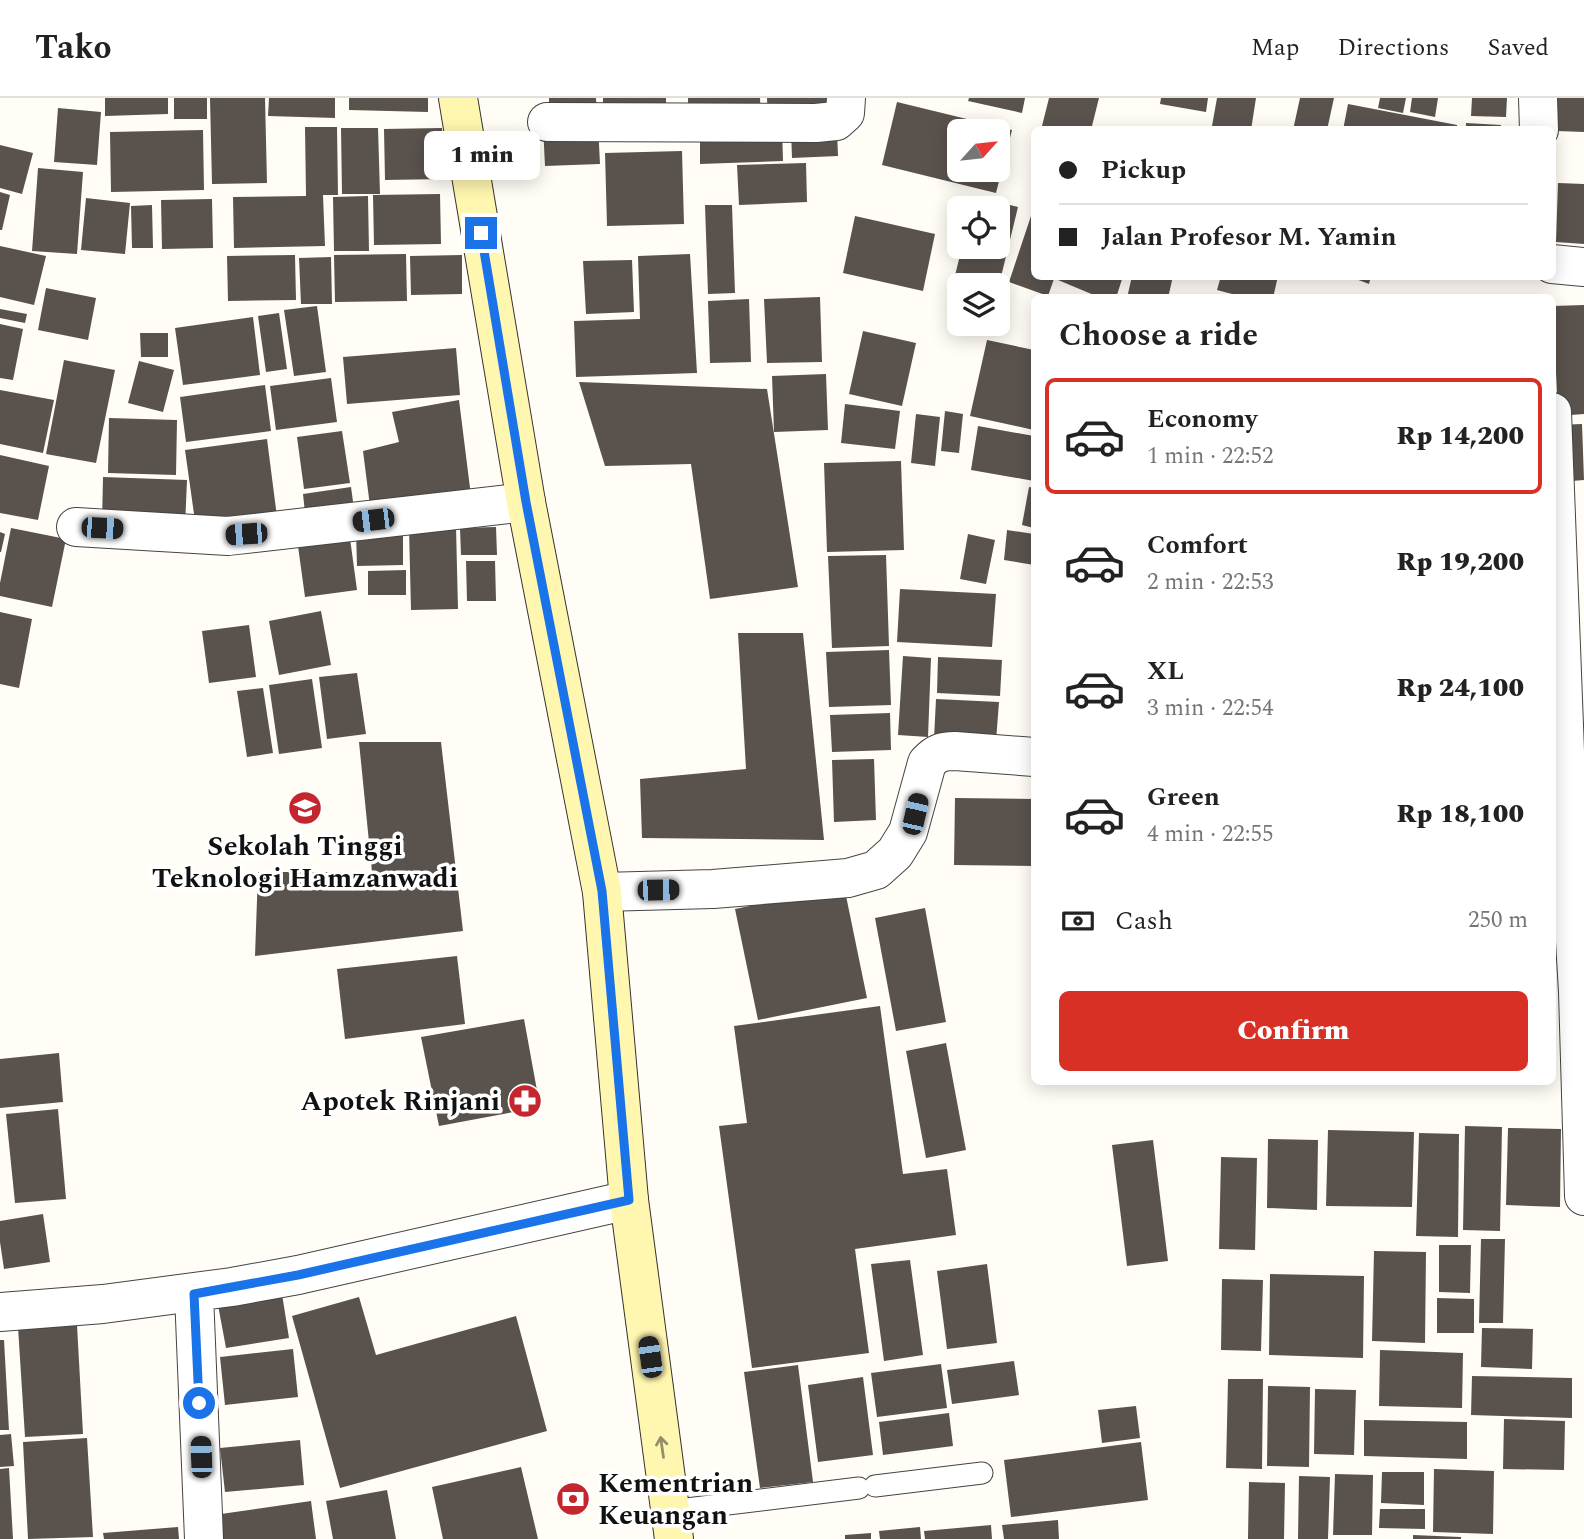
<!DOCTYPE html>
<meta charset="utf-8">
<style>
:root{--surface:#fff;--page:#f2f2f2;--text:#222;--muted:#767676;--line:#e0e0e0;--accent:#d93025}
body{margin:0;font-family:Spectral,serif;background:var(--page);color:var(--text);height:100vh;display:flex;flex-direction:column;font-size:26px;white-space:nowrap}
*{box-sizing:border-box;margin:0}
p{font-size:23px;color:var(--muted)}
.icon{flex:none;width:38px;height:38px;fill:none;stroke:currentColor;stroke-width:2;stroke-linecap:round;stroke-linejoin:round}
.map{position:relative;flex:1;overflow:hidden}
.sheet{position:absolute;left:1031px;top:196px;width:525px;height:791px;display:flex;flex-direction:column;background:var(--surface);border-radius:10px;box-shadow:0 4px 18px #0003}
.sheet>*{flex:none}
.guide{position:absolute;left:1031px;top:28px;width:525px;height:154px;border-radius:10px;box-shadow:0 4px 18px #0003;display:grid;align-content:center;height:154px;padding:0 28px;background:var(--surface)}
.needle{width:46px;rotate:63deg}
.buttons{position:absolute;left:947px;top:21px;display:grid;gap:14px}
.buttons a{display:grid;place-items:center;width:63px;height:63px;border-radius:10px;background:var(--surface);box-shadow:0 4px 18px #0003;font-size:35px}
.end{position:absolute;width:32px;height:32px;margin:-16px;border:9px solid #1a73e8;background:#fff;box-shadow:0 0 0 4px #fff}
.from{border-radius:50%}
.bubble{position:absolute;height:49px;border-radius:10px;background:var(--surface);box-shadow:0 4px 18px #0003;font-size:23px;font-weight:800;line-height:49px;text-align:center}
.car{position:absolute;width:21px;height:42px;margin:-21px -10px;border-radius:9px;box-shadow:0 0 5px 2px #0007;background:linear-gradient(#222 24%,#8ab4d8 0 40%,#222 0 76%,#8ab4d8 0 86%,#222 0)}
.guide b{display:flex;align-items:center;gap:24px;height:66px;font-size:26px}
.guide b+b{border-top:2px solid var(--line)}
.guide i{width:18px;height:18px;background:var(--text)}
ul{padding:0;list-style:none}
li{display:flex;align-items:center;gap:21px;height:116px;margin:0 14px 10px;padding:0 14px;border:4px solid transparent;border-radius:10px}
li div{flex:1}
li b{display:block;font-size:26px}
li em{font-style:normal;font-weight:800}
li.current{border-color:var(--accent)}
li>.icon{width:63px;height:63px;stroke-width:1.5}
h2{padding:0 28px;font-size:32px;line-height:84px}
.pay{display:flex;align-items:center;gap:18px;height:77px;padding:0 28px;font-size:26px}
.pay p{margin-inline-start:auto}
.action{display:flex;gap:14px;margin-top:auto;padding:14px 28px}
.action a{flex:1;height:80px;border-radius:10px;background:var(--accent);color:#fff;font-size:28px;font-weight:800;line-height:80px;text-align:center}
header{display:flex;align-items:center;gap:42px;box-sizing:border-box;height:98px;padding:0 35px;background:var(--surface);border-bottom:2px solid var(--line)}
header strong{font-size:33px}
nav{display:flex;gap:38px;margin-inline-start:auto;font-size:24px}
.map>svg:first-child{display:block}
.building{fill:#5a524d;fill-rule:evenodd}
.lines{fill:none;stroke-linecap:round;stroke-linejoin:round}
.service-casing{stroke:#444;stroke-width:23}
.minor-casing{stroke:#444;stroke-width:40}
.secondary-casing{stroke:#333;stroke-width:40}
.service{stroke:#fff;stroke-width:21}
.minor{stroke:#fff;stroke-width:38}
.secondary{stroke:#fff6b0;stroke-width:38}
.oneway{stroke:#948f68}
.route{stroke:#1a73e8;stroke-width:9}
.labels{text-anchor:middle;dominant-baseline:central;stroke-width:7;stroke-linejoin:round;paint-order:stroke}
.poi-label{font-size:28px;font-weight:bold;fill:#111;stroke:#fff}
</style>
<header>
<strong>Tako</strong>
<nav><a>Map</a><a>Directions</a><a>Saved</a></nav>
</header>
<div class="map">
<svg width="1584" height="1441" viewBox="0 0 1584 1441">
<rect width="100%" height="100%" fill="#fffdf5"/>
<path class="building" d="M105 0H168V16L105 18Z
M174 0H207V21H174Z
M210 0H265L267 85 212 86Z
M269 0H335V20L268 18Z
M349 0H428V14L349 12Z
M549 0H596L597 18 549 19Z
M603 0H666V16L603 17Z
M688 0H760L761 20 688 22Z
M767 0H834L835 20 768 22Z
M969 0H1025L1022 15 968 3Z
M1049 0H1099L1091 32H1041Z
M1161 0H1208L1206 14 1160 6Z
M1217 0H1256L1251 32 1212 28Z
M1300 0H1334L1327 32H1293Z
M1380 0H1406L1403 15 1378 10Z
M1412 0H1438L1435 19 1410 14Z
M1472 0H1507L1506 19 1471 18Z
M1558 0H1584V34L1557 33Z
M897 4 1012 32 996 95 882 67ZM959 33H998V72H959Z
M1348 6 1457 27V32H1343Z
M58 10 101 14 97 67 54 64Z
M1466 25 1501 27V32H1466Z
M598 27 600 66 545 68 543 28Z
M305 29H337L338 97H323L325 148 234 150 233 99 306 98Z
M341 30H378L380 96H342Z
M442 30 444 81 385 82 384 31Z
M782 30 783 63 700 66V32Z
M203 32 204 92 111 94 110 34Z
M837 32 838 58 792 60 791 33Z
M0 47 33 55 22 96 0 90Z
M682 53 684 126 607 128 605 55Z
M806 65 807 104 739 107 737 67Z
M38 70 83 74 77 156 32 153Z
M1558 85 1584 86V146L1556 144Z
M0 94 10 97 2 132H0Z
M440 96 441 146 374 147 373 97Z
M368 98 369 153H334L333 99Z
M974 98 1018 109 999 187H959V196L951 194 962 149H998V110H971Z
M86 100 130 105 125 156 81 152Z
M212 101 213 150 162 151 161 102Z
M152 107 153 150H132L131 108Z
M705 107H732L735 195 708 196Z
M1034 109V178H1055L1048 198 1009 184Z
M855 118 935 136 923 193 843 175Z
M0 148 46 158 34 207 0 199Z
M406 156 407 203 335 204 334 157Z
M690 156 697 275 576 279 574 223 640 221 638 158Z
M295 157 296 202 228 203 227 158Z
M462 157V196L411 197 410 158Z
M331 159 332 206H301L299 160Z
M632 162 634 214 586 216 583 163Z
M1059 178H1123L1116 200H1101L1058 182Z
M1132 178H1173L1168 200H1127Z
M1221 178H1278L1273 200H1247L1217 192Z
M1348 178H1371L1369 186Z
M46 190 96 200 88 242 38 232Z
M820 199 822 264 767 265 764 201Z
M749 201 751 264 710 265 708 203Z
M1584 207V316L1558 318 1553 208Z
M317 208 326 274 294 278 284 212Z
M0 211 27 216 25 225 0 220Z
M279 215 287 271 266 274 258 218Z
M253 219 260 277 183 287 175 230Z
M0 226 23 231 13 282 0 280Z
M863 233 916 245 902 308 849 296Z
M140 235H168V259H141Z
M987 242 1034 252V332L970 318Z
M456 250 460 297 347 306 343 259Z
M64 262 115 272 96 365 46 356Z
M139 263 174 272 163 314 128 305Z
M826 276 828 332 774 334 772 278Z
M331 280 337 324 276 332 270 288Z
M579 284 767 291 798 489 710 501 691 366 605 368Z
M265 287 271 333 186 344 180 299Z
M0 292 54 302 43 355 0 346Z
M459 302 472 406 371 416 363 353 399 344 392 314Z
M845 306 900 313 895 351 841 345Z
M945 313 963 316 959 355 941 353Z
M916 316 940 319 935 368 911 365Z
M109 320 177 322 176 377 108 375Z
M1582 326 1584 382 1560 384 1558 327Z
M978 328 1034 338V383L971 372Z
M342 333 350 385 304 391 297 339Z
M267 341 277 419 196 430 185 352Z
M0 357 49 368 38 422 0 415Z
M901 363 904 452 827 454 824 365Z
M103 379 187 382 185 429 102 425Z
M351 389 355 418 306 424 303 396Z
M1029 389 1034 390V430L1022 427Z
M456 429 458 511 411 512 409 430Z
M496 429 497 457H461L460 430Z
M11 430 66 441 52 509 0 498V485Z
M403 432V467L357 468 356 433Z
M1007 432 1034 436V467L1004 462Z
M349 433 357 492 305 499 297 441Z
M0 434 5 436 1 454H0Z
M968 436 995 442 986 486 960 481Z
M886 457 889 548 832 550 828 458Z
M466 463H495L496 503H467Z
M406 472V497H368V473Z
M900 491 996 496 992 549 897 544Z
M321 513 331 567 279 577 269 523Z
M0 514 32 521 19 590 0 586Z
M249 527 256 579 209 585 202 533Z
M738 535H803L824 742 642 740 640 681 746 671Z
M889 552 891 607 829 609 826 554Z
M903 558 931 560 928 639 898 637Z
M938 559 1002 562 1000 598 937 595Z
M357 575 366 636 327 641 319 579Z
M312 581 322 650 279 656 269 587Z
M263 590 273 655 247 659 237 593Z
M936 601 999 604 996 643 934 641Z
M890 615 891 652 832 654 830 617Z
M359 644H441L463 833 255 858 258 774H372Z
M874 661 876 722 834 724 832 662Z
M955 700 1034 701V768L954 767Z
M844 788 867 900 758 922 735 811Z
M925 810 946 924 896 933 875 820Z
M457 858 465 926 345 941 337 871Z
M880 908 903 1076 947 1071 956 1137 855 1151 869 1255 752 1270 719 1028 747 1025 734 928Z
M524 921 540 1009 439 1028 421 939Z
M946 945 966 1052 926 1060 906 953Z
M59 955 63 1004 0 1010V961Z
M58 1011 66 1101 15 1105 6 1016Z
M1465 1028 1502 1029 1500 1133 1463 1132Z
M1508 1030 1561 1031 1560 1109 1506 1107Z
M1328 1032 1414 1034 1412 1109 1326 1108Z
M1419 1035 1459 1036 1458 1139 1416 1138Z
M1268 1041 1318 1042 1317 1112 1267 1110Z
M1153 1042 1168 1163 1127 1168 1112 1047Z
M1221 1059 1257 1060 1255 1152 1219 1151Z
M43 1116 50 1164 4 1171 0 1144V1123Z
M1481 1141H1505L1503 1225H1479Z
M1439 1147H1471L1470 1195 1439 1194Z
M1374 1153 1426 1154 1425 1245 1372 1243Z
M910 1162 923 1257 884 1263 871 1166Z
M987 1166 997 1245 947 1251 937 1173Z
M1270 1176 1364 1178 1363 1260 1269 1257Z
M1222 1181 1263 1182 1261 1253 1221 1252Z
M282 1196 289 1240 226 1250 218 1207Z
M359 1199 376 1257 516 1218 547 1333 340 1390 292 1218Z
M1437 1200 1474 1201V1235H1437Z
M77 1227 83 1336 25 1339 18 1229Z
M1482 1230 1533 1231 1532 1271 1481 1269Z
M0 1242H4L9 1332H0Z
M293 1251 298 1299 225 1307 220 1259Z
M1380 1252 1463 1255 1462 1310 1379 1308Z
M1014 1263 1019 1297 952 1306 947 1272Z
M941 1266 947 1310 877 1319 871 1275Z
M798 1267 813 1384 760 1390 744 1274Z
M1472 1278 1572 1280V1320L1471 1317Z
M863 1279 873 1357 818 1364 808 1287Z
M1228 1281H1263L1262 1371 1226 1370Z
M1268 1288 1310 1289 1309 1369 1267 1368Z
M1315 1291 1356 1292 1354 1357 1314 1356Z
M1136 1308 1140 1340 1102 1345 1098 1312Z
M949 1315 953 1348 883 1357 879 1324Z
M1504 1321 1565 1323 1564 1372 1503 1371Z
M1364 1322 1467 1324V1361L1364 1358Z
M11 1336 14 1368 0 1369V1337Z
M87 1340 93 1439 28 1441 23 1344Z
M300 1342 304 1387 225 1394 220 1350Z
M1141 1344 1148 1402 1011 1419 1004 1362Z
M521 1369 538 1441H443L432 1389Z
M9 1370 13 1441H0V1371Z
M1434 1371 1494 1373 1493 1436 1433 1434Z
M1382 1374H1424V1407L1381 1405Z
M1335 1376 1373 1377 1372 1437H1333Z
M1299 1378 1330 1379 1328 1441H1298Z
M1249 1384 1285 1385 1284 1441H1248Z
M387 1392 396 1441H333L326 1403Z
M311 1403 316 1441H217L214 1417Z
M1380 1411H1425V1431L1379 1430Z
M1058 1422 1059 1441H1004L1002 1427Z
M991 1427 992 1441H925L924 1433Z
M178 1429 179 1441H104L103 1435Z
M920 1429 921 1441H880L879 1433Z
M871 1435V1441H845V1437Z
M1413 1437 1461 1439V1441H1413Z"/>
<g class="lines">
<g class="service-casing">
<path id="service" d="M875 1388 982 1375
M670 1413 859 1390"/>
</g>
<g class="minor-casing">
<path id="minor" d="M1538 0 1539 32
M547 24 816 25 836 23 845 15 846 0
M1552 166 1584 169
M1552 314 1567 706 1578 894 1584 1098
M76 429 228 438 526 404
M602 794 713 791 848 780 876 772 895 755 908 734 927 665C936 655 942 653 955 653L1034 659
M194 1196 204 1441
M0 1214 103 1206 232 1189 298 1177 629 1102"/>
</g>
<g class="secondary-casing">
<path id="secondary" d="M458 0 526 404 602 794 629 1102 674 1441"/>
</g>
<use href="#service" class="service"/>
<use href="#minor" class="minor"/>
<use href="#secondary" class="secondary"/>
</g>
<defs><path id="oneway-shaft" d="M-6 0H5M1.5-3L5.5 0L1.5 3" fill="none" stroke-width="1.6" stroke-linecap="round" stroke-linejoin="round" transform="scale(1.75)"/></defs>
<use class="oneway" href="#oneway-shaft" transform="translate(662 1349) rotate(-98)"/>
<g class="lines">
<path class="route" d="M199 1305 194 1196 298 1177 629 1102 602 793 526 404 481 135"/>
</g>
<defs>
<g id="university-disc" transform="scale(1.75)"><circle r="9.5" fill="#c4262e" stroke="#fff"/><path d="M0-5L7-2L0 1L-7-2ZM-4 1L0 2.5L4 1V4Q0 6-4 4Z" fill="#fff"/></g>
<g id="pharmacy-disc" transform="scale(1.75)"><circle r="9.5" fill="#c4262e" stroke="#fff"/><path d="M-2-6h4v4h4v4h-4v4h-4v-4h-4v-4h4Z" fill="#fff"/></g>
<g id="bank-disc" transform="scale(1.75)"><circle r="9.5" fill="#c4262e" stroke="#fff"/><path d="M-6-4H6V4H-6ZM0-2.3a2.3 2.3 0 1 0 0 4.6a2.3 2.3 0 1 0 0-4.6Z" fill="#fff"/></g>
</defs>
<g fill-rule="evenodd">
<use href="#university-disc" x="305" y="710"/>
<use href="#pharmacy-disc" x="525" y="1003"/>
<use href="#bank-disc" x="573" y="1401"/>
</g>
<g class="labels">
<g class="poi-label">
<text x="305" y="748">Sekolah Tinggi<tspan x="305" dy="32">Teknologi Hamzanwadi</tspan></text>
<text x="500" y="1003" text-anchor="end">Apotek Rinjani</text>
<text x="598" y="1385" text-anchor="start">Kementrian<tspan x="598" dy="32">Keuangan</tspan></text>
</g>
</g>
</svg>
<div class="buttons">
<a><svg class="needle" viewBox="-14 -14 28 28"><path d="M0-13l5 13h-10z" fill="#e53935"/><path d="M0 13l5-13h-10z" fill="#767676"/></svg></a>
<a><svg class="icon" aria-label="locate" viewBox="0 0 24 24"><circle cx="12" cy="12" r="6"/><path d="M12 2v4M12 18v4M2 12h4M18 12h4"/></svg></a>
<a><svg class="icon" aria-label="layers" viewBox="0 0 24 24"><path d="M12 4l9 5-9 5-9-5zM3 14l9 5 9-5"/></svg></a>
</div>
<i class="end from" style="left:199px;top:1305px"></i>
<i class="end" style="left:481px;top:135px"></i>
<div class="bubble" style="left:424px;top:33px;width:116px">1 min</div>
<i class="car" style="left:373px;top:422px;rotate:263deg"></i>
<i class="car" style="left:102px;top:430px;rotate:93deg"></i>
<i class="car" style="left:246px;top:436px;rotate:266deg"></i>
<i class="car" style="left:915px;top:716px;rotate:13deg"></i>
<i class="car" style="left:658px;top:792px;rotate:89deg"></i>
<i class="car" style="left:650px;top:1259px;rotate:352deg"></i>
<i class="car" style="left:201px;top:1359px;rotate:358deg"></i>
<div class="guide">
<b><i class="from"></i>Pickup</b>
<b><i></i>Jalan Profesor M. Yamin</b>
</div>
<section class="sheet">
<h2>Choose a ride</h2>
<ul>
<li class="current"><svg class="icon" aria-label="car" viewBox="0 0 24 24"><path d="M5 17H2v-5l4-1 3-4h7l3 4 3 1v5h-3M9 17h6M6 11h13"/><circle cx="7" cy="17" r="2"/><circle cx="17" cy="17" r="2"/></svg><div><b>Economy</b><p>1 min · 22:52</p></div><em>Rp 14,200</em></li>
<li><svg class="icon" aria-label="car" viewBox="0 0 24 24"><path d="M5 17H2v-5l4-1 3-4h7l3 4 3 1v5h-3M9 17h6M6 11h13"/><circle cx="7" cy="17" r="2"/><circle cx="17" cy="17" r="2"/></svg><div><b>Comfort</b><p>2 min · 22:53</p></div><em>Rp 19,200</em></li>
<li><svg class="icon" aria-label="car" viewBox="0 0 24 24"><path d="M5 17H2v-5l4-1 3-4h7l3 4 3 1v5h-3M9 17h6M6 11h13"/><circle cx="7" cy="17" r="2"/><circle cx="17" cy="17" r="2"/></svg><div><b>XL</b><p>3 min · 22:54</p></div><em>Rp 24,100</em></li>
<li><svg class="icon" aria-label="car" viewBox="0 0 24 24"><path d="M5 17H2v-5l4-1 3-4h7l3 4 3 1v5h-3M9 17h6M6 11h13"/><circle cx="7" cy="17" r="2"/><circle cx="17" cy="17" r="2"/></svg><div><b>Green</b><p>4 min · 22:55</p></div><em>Rp 18,100</em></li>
</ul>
<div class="pay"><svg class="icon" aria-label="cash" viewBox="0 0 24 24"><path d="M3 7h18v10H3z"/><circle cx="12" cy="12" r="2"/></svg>Cash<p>250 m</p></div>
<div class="action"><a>Confirm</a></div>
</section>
</div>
